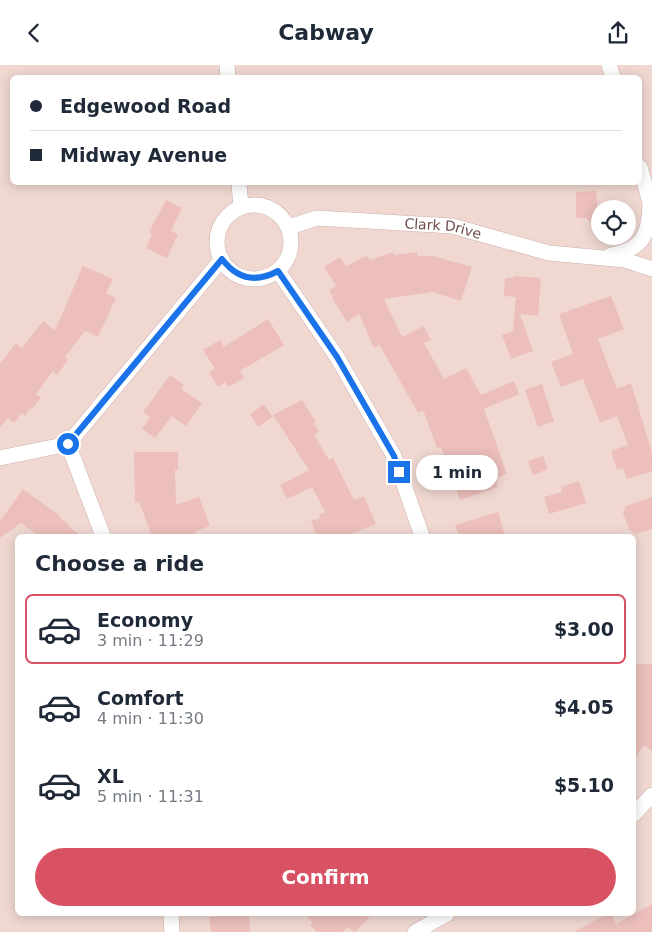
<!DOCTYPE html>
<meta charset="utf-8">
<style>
:root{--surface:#fff;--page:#f2f2f3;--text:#1f2937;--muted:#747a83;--line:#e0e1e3;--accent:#d95264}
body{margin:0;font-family:"DejaVu Sans",sans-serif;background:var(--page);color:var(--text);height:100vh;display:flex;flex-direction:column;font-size:19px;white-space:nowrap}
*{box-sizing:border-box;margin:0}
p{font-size:16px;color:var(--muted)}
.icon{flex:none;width:28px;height:28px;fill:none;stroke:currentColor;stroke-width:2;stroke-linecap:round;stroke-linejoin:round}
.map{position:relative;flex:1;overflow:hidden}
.details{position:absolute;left:15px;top:469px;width:621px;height:382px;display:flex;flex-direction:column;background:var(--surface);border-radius:8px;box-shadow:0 2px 12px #0003}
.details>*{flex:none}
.top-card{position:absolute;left:10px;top:10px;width:632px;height:110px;border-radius:8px;box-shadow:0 2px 12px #0003;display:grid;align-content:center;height:110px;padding:0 20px;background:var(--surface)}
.tools{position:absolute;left:591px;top:135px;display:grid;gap:10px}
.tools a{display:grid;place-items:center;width:45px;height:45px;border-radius:50%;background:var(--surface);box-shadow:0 2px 12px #0003;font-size:25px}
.end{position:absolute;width:22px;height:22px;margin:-11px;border:6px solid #1a73e8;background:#fff;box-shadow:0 0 0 2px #fff}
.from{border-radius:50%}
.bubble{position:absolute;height:35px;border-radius:18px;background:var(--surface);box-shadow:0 2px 12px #0003;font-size:16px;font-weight:700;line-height:35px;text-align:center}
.top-card b{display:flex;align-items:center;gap:18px;height:48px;font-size:19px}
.top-card b+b{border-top:1px solid var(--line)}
.top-card i{width:12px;height:12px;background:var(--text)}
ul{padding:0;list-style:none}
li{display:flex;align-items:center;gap:15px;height:70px;margin:0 10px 8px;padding:0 10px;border:2px solid transparent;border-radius:8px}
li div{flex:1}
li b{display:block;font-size:19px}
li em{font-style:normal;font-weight:700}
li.active{border-color:var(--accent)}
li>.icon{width:45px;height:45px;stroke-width:1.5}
h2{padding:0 20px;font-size:22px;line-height:60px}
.cta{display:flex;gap:10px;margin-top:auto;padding:10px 20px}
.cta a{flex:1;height:58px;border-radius:30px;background:var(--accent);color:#fff;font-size:20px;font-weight:700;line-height:58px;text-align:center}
header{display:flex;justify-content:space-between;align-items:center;height:65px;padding:0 20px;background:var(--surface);font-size:22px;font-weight:700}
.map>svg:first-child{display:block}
.residential{fill:#f0d8d1;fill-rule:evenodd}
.building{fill:#ecbfbc}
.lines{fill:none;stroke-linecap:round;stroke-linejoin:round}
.minor-casing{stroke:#ccb0ad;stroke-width:16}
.minor{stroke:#fff;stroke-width:15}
.route{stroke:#1a73e8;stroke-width:6}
.labels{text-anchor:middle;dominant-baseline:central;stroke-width:4.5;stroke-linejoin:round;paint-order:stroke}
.street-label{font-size:14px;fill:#6f4b4b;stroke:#fdede8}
</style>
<header><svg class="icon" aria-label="back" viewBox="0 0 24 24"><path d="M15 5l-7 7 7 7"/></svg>Cabway<svg class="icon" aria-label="share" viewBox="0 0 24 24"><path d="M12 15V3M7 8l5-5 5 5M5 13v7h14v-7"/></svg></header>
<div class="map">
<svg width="652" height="867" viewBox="0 0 652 867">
<rect width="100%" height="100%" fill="#fae8e2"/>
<path class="residential" d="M0 0H652V867H0ZM12 12H640V118H12ZM600 144H628V171H600ZM18 471H634V849H18Z"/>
<path class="building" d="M596 126 600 166 586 153H576V127Z
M166 135 182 143 171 166 178 169 167 193 146 183 152 169 149 167Z
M393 187 394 190 417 187V191H433L472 202 461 236 432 227 384 234 402 272 424 261 431 275 424 278 444 314 466 303 481 330 514 316 519 329 484 344 507 409 495 413 498 422 460 435 442 385 440 382 437 383 423 345 418 348 383 286 379 280 374 283 359 249 347 257 332 233 333 232 329 225 336 221 324 202 340 192 346 201 367 191 370 195Z
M83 201 113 214 106 228 116 233 98 272 85 266 65 292 68 295 57 310 53 306 36 329 41 332 32 344 30 343 25 351 22 348 14 358 8 353 0 363V299L16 278 22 283 43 256 55 265Z
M514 211 541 213 538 251 520 249 533 286 511 294 502 270 513 266 516 232 504 231 505 213H513Z
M611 231 624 264 598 274 617 324 631 318 652 387V406L627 414 623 403 617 405 611 386 628 380 617 351 600 358 583 314 561 322 551 297 573 289 559 249Z
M268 254 284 280 240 306 244 313 228 322 225 317 218 322 209 307 215 304 203 285 220 275 224 282Z
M170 310 184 320 181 324 202 338 186 361 172 351 155 373 142 364 150 352 143 347Z
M542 319 554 356 538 362 525 325Z
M302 335 316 357 314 359 319 367 314 370 329 395 333 393 354 435 364 431 376 459 346 471H317L311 456 320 453 319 450 325 447 312 422 287 434 280 420 309 405 273 350Z
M264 339 273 352 258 362 250 349Z
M134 387H178V405H175L176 440 199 432 210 461 194 467 196 471H152L139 437H135Z
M543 391 548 404 533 410 528 396Z
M579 416 586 438 549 449 544 432 562 427 561 422Z
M23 424 60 451 59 452 69 460 68 461 81 471H39L21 458 0 473V456Z
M652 432V464L636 469 629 464 623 448 626 441Z
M498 447 505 471H459L455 460Z
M634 599H652V686L644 680 634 694Z
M652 839V867H574L607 849H611L616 859Z
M249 849 250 867H211L209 852Z
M305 849H372L355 867 347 862 342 867H317L310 860 313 858Z"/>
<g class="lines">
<g class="minor-casing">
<g id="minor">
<path d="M227 0 228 12"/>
<path d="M609 0 613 12"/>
<path d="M640 102 652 145"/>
<path d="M239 118 241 142"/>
<circle cx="254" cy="177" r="37"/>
<path id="s1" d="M289 162 317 153 452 161 549 188 625 195 652 204"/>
<path d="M611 190C643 184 649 170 650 139"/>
<path d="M278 206 337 292 394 391 422 471"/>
<path d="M68 379 103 471"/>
<path d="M0 393 68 379 222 194"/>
<path d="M634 749 652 730"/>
<path d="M171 849 172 867"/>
<path d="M415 867 447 849"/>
</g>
</g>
<use href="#minor" class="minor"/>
</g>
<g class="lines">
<path class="route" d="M68 379 222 194C237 214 256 218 278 206L337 292 394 391 399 407"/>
</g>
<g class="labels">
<g class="street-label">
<text stroke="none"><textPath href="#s1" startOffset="156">Clark Drive</textPath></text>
</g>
</g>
</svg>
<div class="tools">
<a><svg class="icon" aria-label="locate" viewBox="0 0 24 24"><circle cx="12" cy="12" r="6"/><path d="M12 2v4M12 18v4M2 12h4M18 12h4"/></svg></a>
</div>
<i class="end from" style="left:68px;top:379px"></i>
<i class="end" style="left:399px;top:407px"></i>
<div class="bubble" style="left:416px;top:390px;width:82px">1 min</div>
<div class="top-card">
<b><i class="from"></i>Edgewood Road</b>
<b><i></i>Midway Avenue</b>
</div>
<section class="details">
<h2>Choose a ride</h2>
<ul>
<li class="active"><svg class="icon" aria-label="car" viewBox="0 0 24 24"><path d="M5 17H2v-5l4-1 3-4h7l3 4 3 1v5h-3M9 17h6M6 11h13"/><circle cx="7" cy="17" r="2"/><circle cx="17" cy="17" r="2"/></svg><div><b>Economy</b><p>3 min · 11:29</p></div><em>$3.00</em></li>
<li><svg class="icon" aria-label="car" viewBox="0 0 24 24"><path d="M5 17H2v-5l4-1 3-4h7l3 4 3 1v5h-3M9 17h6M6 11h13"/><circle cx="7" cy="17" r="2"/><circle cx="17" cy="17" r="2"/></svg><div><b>Comfort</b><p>4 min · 11:30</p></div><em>$4.05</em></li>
<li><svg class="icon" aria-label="car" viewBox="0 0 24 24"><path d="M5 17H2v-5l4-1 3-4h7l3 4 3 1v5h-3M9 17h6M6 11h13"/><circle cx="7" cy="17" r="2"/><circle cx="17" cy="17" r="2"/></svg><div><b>XL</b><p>5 min · 11:31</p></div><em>$5.10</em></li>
</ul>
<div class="cta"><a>Confirm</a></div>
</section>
</div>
